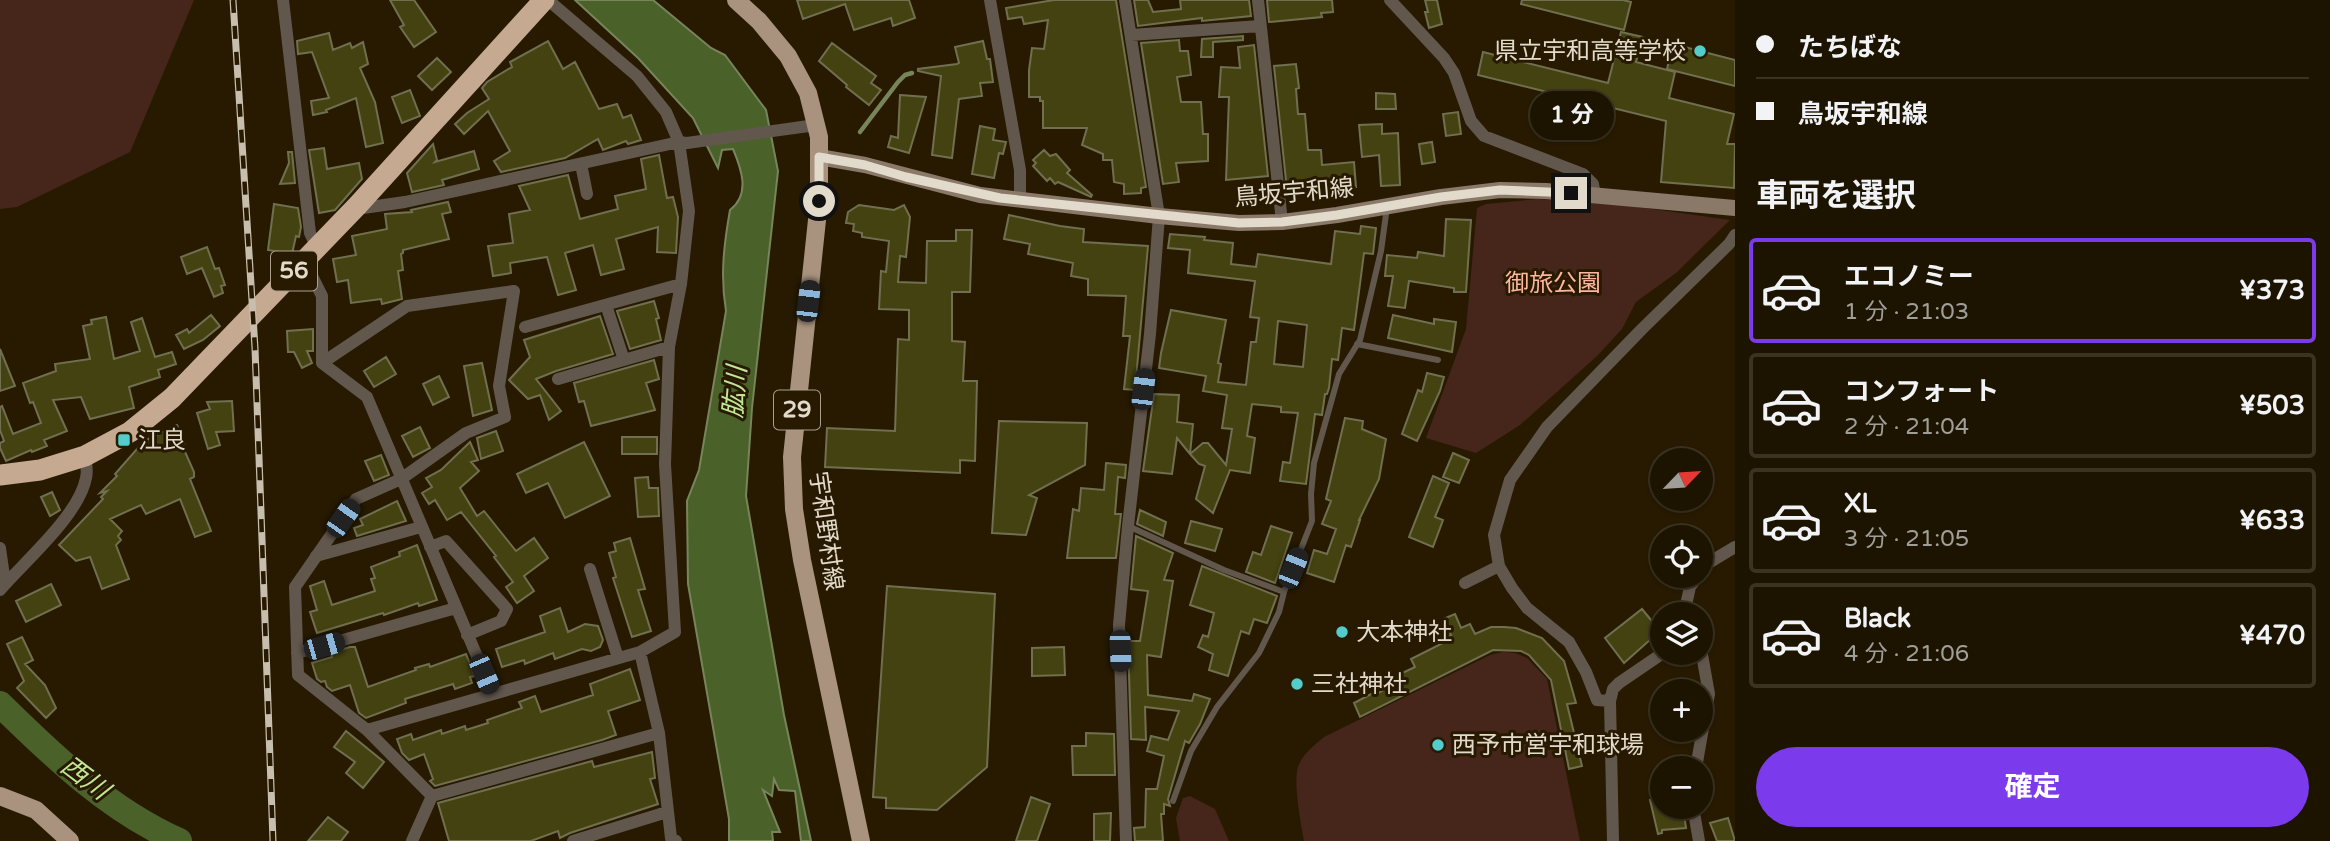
<!DOCTYPE html>
<html lang="ja">
<meta charset="utf-8">
<style>
:root{--surface:#1d1400;--page:#251d0a;--text:#f1f3f6;--muted:#a09e99;--line:#3b3322;--accent:#7c3aed}
body{margin:0;font-family:"Varela Round","Noto Sans JP",sans-serif;background:var(--page);color:var(--text);height:100vh;display:flex;flex-direction:column;font-size:26px;white-space:nowrap}
*{box-sizing:border-box;margin:0}
p{font-size:23px;color:var(--muted)}
.icon{flex:none;width:38px;height:38px;fill:none;stroke:currentColor;stroke-width:2;stroke-linecap:round;stroke-linejoin:round}
.map{position:relative;flex:1;overflow:hidden}
.panel{display:flex;flex-direction:column;background:var(--surface);width:595px}
.panel>*{flex:none}
.banner{display:grid;align-content:center;height:154px;padding:0 21px;background:var(--surface)}
.needle{width:46px;rotate:65deg}
.fabs{position:absolute;left:1650px;top:448px;display:grid;gap:14px}
.fabs a{display:grid;place-items:center;width:63px;height:63px;border-radius:50%;background:var(--surface);box-shadow:0 2px 5px #0004,0 0 0 2px var(--line);font-size:35px}
.end{position:absolute;width:32px;height:32px;margin:-16px;border:9px solid #e2daca;background:#111;box-shadow:0 0 0 4px #111}
.from{border-radius:50%}
.bubble{position:absolute;height:49px;border-radius:24px;background:var(--surface);box-shadow:0 2px 5px #0004,0 0 0 2px var(--line);font-size:23px;font-weight:700;line-height:49px;text-align:center}
.car{position:absolute;width:21px;height:42px;margin:-21px -10px;border-radius:9px;box-shadow:0 0 5px 2px #0007;background:linear-gradient(#222 24%,#8ab4d8 0 40%,#222 0 76%,#8ab4d8 0 86%,#222 0)}
.banner b{display:flex;align-items:center;gap:24px;height:66px;font-size:26px}
.banner b+b{border-top:2px solid var(--line)}
.banner i{width:18px;height:18px;background:var(--text)}
ul{padding:0;list-style:none}
li{display:flex;align-items:center;gap:21px;height:105px;margin:0 14px 10px;padding:0 7px;border:4px solid var(--line);border-radius:7px}
li div{flex:1}
li b{display:block;font-size:26px}
li em{font-style:normal;font-weight:700}
li.current{border-color:var(--accent)}
li>.icon{width:63px;height:63px;stroke-width:1.5}
h2{padding:0 21px;font-size:32px;line-height:84px}
.button{display:flex;gap:14px;margin-top:auto;padding:14px 21px}
.button a{flex:1;height:80px;border-radius:42px;background:var(--accent);color:#fff;font-size:28px;font-weight:700;line-height:80px;text-align:center}
main{display:flex;flex:1;min-height:0}
.map>svg:first-child{display:block}
.green{fill:#46261a}
.water{fill:#4a612a;stroke:#78855a;stroke-width:2}
.lines{fill:none;stroke-linecap:round;stroke-linejoin:round}
.stream{stroke:#78855a;stroke-width:4.5}
.river{stroke:#4a612a;stroke-width:26}
.building{fill:#454211;stroke:#706f4f;stroke-width:2;fill-rule:evenodd}
.lane{stroke:#62574d;stroke-width:6}
.street{stroke:#62574d;stroke-width:12}
.secondary{stroke:#8a7869;stroke-width:16}
.primary{stroke:#a9927e;stroke-width:18}
.highway{stroke:#c6a991;stroke-width:21}
.rail-casing{stroke:#c7bead;stroke-width:7}
.rail{stroke:#271a00;stroke-width:4.5;stroke-dasharray:13;stroke-linecap:butt}
.route{stroke:#e2daca;stroke-width:9}
.poi-dot{fill:#53cdcb;stroke:#271a00;stroke-width:2.5}
.labels{text-anchor:middle;dominant-baseline:central;stroke-width:6;stroke-linejoin:round;paint-order:stroke}
.shield{fill:#271a00;stroke:#aaa08d;stroke-width:2}
.shield-label{font-size:23px;font-weight:bold;fill:#e2daca}
.poi-label{font-size:24px;fill:#e2daca;stroke:#271a00;text-anchor:start}
.street-label{font-size:24px;fill:#e2daca;stroke:#271a00}
.park-label{font-size:24px;fill:#feb69c;stroke:#271a00}
.water-label{font-size:26px;font-style:italic;fill:#c2e794;stroke:#271a00}
</style>
<main>
<div class="map">
<svg width="1735" height="841" viewBox="0 0 1735 841">
<rect width="100%" height="100%" fill="#271a00"/>
<path class="green" d="M0 0H194L130 152 17 207 0 209Z
M1538 199 1603 202 1730 220 1676 273 1636 302 1622 329 1597 356 1520 425 1476 453 1426 438 1466 329 1477 208 1486 204Z
M1503 652 1515 653 1527 658 1547 679 1580 841H1304C1301 824 1293 783 1298 767 1302 754 1315 745 1324 737L1490 655Z
M1190 796 1215 809 1229 841H1180L1176 818 1183 798Z"/>
<path class="water" d="M575 0H653L711 48 725 55 766 110 778 171 752 408 746 496 784 715 811 841H801L795 791 779 790 774 779 772 796 763 790 780 832H772L773 841H729V819L688 584 687 501 699 470 726 311C720 276 724 244 730 210 751 194 741 168 733 149L722 150 718 168 693 118 638 58Z"/>
<g class="lines">
<path class="stream" d="M860 132 898 82 905 75 912 73"/>
<path class="river" d="M0 704C53 756 109 810 179 841"/>
</g>
<path class="building" d="M390 0H414L436 32 414 47 400 27 404 25Z
M797 0H909L915 18 893 26 891 18 854 30 845 4 803 19Z
M1054 0H1116L1146 187 1141 188V193L1124 194V184L1114 182 1112 160H1103V154L1082 145 1087 128H1043V101H1040V97H1029V70L1032 48 1044 49 1048 20 1024 24 1022 17 1008 19 1006 8Z
M1134 0H1148L1153 12 1181 9 1180 0H1249L1251 16 1202 21V18L1138 26Z
M1267 0H1332L1333 12 1321 13 1322 17 1269 22Z
M1425 0H1437L1442 24 1429 28 1425 12H1428Z
M1522 0H1623L1631 2 1624 30 1521 4Z
M1621 32 1643 37 1636 62 1675 72 1669 98 1734 114 1727 144H1735L1734 188 1661 182 1666 121 1478 75 1483 52 1608 83Z
M329 33 333 50 350 43 352 48 363 42 368 64 360 68 375 102 383 143 366 147 356 98 326 110 327 112 313 115 311 101 329 98 312 52 298 54 297 41Z
M1243 36V40L1213 42V57H1201L1202 39Z
M1179 40 1180 51H1188L1191 75 1177 77 1181 102H1201L1203 134H1208V161L1176 163 1179 182 1163 184 1141 43Z
M548 41 563 69 575 62 599 109 617 104 623 118 631 115 641 140 628 144 626 141 603 150 598 139 565 158 501 172 494 161 510 151 488 111 464 134 455 124 467 113 489 99 482 88 487 82 512 67 510 62Z
M983 41 987 59H990L993 82 980 83 982 96 959 99 952 158 932 155 941 76 918 71V69L957 64 959 63 955 47Z
M832 43 876 76 871 83 881 90 869 105 846 87 847 85 819 61Z
M1673 44 1735 60V86L1667 69Z
M1254 45 1268 176 1226 180 1229 97H1219L1221 67 1240 68 1238 47Z
M437 58 451 72 432 90 418 76Z
M1296 64 1299 88 1296 89 1298 114H1305L1308 150H1321L1322 165 1354 162 1356 187 1332 189 1333 194 1317 195 1316 189 1287 190 1274 66Z
M410 90 420 116 402 123 392 97Z
M1376 93 1395 94 1396 109H1376Z
M900 95 926 97 909 153 888 147 891 136 898 138Z
M1458 112 1461 134 1446 136 1443 114Z
M1382 124V134L1398 133 1400 185 1381 186 1379 155 1362 157 1359 125Z
M980 126 995 129 993 140 1006 142 1003 154 999 153 994 178 972 174Z
M1432 142 1435 162 1422 164 1419 144Z
M433 144 437 160 435 162 474 151 479 169 442 180 444 185 412 192 407 173Z
M324 148 327 169 359 163 362 179 335 210 319 213 309 150Z
M1044 150 1050 156 1056 154 1070 170 1067 173 1092 195 1091 197 1058 182 1055 184 1050 178 1047 181 1033 166 1036 163 1033 160Z
M288 152H292L295 183 280 184 289 163Z
M659 155 667 198 673 197 678 217 676 253 657 252 658 227 616 239 624 269 601 275 593 245 565 253 576 290 558 295 547 257 510 263 511 273 493 276 488 246 513 243 509 214 530 210 519 186 568 175 580 219 618 209 615 196 646 189 641 159Z
M448 202 451 212 442 214 449 239 403 250V253L401 254 403 270 398 271 402 299 382 304 381 299 351 303 348 280 337 282 333 259 356 255 352 236 387 229 385 214 412 212 411 210Z
M274 204 298 208 301 227 299 237 296 236 292 254 268 250Z
M859 205 894 210 904 205 910 217 906 257 900 256 898 282 926 283 927 241H956V230H972L970 292H952V341L965 342 963 381H977L975 461 960 460V473L825 467 827 428 895 431 898 339 909 340V310L879 309 881 271 886 272 889 241 862 237V233L853 231 854 224 846 223 848 212Z
M1009 215 1060 226 1084 229 1083 242 1148 246 1135 390 1124 389 1130 336H1123L1126 296 1088 295V279L1071 276 1073 263 1028 254 1030 244 1004 239Z
M1446 219 1471 220 1466 292H1454V288L1409 281 1405 308 1388 306 1393 276H1385L1387 255 1417 258 1418 252 1444 256Z
M1361 226 1376 228 1373 254 1364 253 1354 330 1342 328 1338 360 1332 359 1329 388 1327 394H1325L1322 415 1315 414 1306 484 1280 481 1283 462 1290 463 1298 413 1281 412V407L1252 404 1247 436 1255 438 1250 473 1230 470 1213 513 1196 499 1205 466 1199 464 1190 454 1203 443H1208L1226 465 1232 429 1222 428 1227 395 1203 391 1206 376 1159 368 1161 353 1171 310 1226 320 1218 363 1221 364 1218 382 1246 385 1251 342H1256L1259 318 1250 317 1255 281 1188 273 1190 250 1168 248 1170 234 1205 237 1204 240 1233 243 1231 264 1256 267 1258 254 1331 264 1335 231 1360 234ZM1278 321 1307 325 1303 367 1274 364Z
M207 247 215 269 219 268 225 285 221 286 223 293 214 297 202 268 187 274 181 257Z
M654 301 659 318 656 319 661 340 630 349 617 311Z
M211 315 220 326 203 340 184 349 176 335 187 329 189 333Z
M1393 315 1434 324V319L1456 322 1452 352 1388 338Z
M600 316 613 354 556 371 536 379 561 411 549 420 540 395 528 399 509 380 530 357 524 340Z
M106 317 114 359 140 351 131 322 142 318 155 357 172 352 176 364 158 370 160 377 129 387 134 408 90 419 81 397 53 400 67 431 44 440 47 446 32 452 31 450 6 461 0 448V443L4 441 0 430V407L2 406 13 434 41 423 33 402 30 403 23 383 56 371 55 364 90 359 83 326 92 324 91 320Z
M313 329V351H307L312 363 302 368 294 352H288L287 331Z
M0 349 15 386 0 391Z
M386 357 396 374 374 387 364 371Z
M654 360 659 379 646 383 655 410 591 426 584 401 579 402 574 383Z
M482 363 492 410 473 416 464 366Z
M1427 373 1444 377 1440 391 1417 441 1402 434 1418 390 1422 392Z
M439 376 449 397 433 405 423 384Z
M1154 394 1179 395 1177 422 1193 424 1190 454 1177 438 1172 474 1143 471Z
M232 401 234 431 216 432 220 445 208 449 197 413 210 409 207 402Z
M1345 418 1363 421 1362 429 1386 439 1379 479 1359 520H1360L1351 547 1346 545 1334 582 1307 573 1314 550 1327 554 1336 529 1322 524 1331 501 1326 499Z
M999 421 1087 423 1085 465 1029 495 1037 498 1026 535 992 533Z
M177 425 185 443 182 445 194 472V477L190 479 211 531 195 537 180 499 146 514 141 505 110 519 122 531 118 536 121 540 116 545 129 579 102 589 90 557 76 561 59 545 103 499 101 497 107 491 100 493 117 476 115 474 144 441Z
M420 427 430 448 413 457 402 436Z
M496 431 503 451 481 459 477 438Z
M622 437H657V454H622Z
M470 442 478 460 471 462 479 471 460 488 477 516 484 511 516 551 534 538 548 558 524 576 534 591 517 603 506 587 513 582 494 557 496 556 461 512 447 520 435 500 429 504 422 493 432 487 426 478 441 470Z
M584 442 610 496 565 518 548 483 526 493 517 474Z
M1453 453 1469 460 1459 483 1443 477Z
M381 455 389 475 374 481 365 461Z
M1106 463 1126 465 1125 478 1118 477 1115 514H1121L1116 558H1067L1073 509 1079 511 1081 488 1104 490Z
M1433 476 1449 483 1435 517 1443 520 1433 547 1409 537Z
M648 477 649 488H658L659 516 638 517 635 478Z
M52 492 60 510 50 516 41 497Z
M397 501 406 521 357 536 354 528 363 525 360 519Z
M1140 510 1166 522 1163 536 1137 524Z
M1191 521 1222 529 1215 551 1185 543Z
M1271 526 1292 533 1275 583 1246 572 1253 552 1261 555Z
M1136 536 1173 553 1164 580 1173 581 1161 657 1147 655 1148 695 1192 701 1194 694 1210 699 1200 724 1189 743 1185 741 1168 799 1170 806 1164 804V814H1161L1163 841H1135L1134 828 1145 827 1146 789H1157L1164 756 1147 751 1151 736 1168 740 1179 711 1145 707 1146 740 1131 739 1128 641H1140L1148 591 1131 589Z
M630 538 645 589 638 590 651 631 632 637 613 578 616 577 609 553 616 551 614 543Z
M417 545 437 600 419 606 418 603 384 615 383 613 317 633 310 612 317 610 310 586 324 581 332 605 375 591 371 579 375 578 371 567 400 556 399 552Z
M1202 566 1277 596 1267 623 1254 619 1249 634 1241 631 1228 676 1209 670 1213 654 1198 647 1203 635 1208 637 1214 613 1190 605Z
M51 584 61 605 26 622 16 601Z
M887 586 995 594 987 767 937 810 886 808V798L873 797Z
M560 608 568 632 585 624 598 626 603 640 600 647 591 651 582 649 555 659 553 653 525 664 524 660 502 667 496 649 545 632 540 616Z
M1642 609 1660 631 1624 663 1605 638Z
M1455 614 1461 628 1470 624 1475 634 1491 627H1504L1516 628 1542 638 1564 661 1576 703 1567 704 1582 766 1569 769 1551 680 1529 655 1521 651 1493 650 1360 717 1354 703 1373 693 1375 695 1399 681 1396 676 1415 667 1411 659 1445 642 1444 638 1451 635 1443 619Z
M22 637 33 660 25 664 45 685 56 708 46 718 17 688 24 681 7 644Z
M350 647H355L368 687 416 670 415 668 429 664 430 667 466 654 475 676 470 677 472 683 455 689 453 684 405 699 406 703 366 718 359 713 350 685 332 691 327 687 325 681 321 682 317 679 312 663 332 657 331 653Z
M1064 647 1065 675 1032 676V648Z
M630 669 640 700 608 711 616 735 602 740 435 786 430 781 433 779 424 754 409 760 402 753 397 739 411 734 413 740 441 730 442 734 465 726 466 730 488 723 487 720 522 708 519 702 535 696 541 712 593 695 590 684Z
M346 731 384 762 363 788 346 773 355 762 334 747Z
M1086 733 1114 734 1115 775H1073L1072 746H1086Z
M652 752 655 778 650 779 658 804 570 833 560 838 558 831 531 841H449L438 803 592 761 594 767Z
M1662 796V807H1683L1686 828 1662 830V833L1658 834 1650 800Z
M1031 797 1050 804 1037 841H1016Z
M1111 813 1110 841H1094V814Z
M328 817 348 832 341 841H308Z
M1728 818 1735 841H1717L1710 823Z"/>
<g class="lines">
<path class="lane" d="M1357 344 1438 360
M1128 526 1224 570 1284 592
M1173 801 1191 751 1217 707 1259 653 1279 612 1284 592 1312 521 1311 494 1314 463 1339 374 1360 340 1381 251 1387 207"/>
<path class="street" d="M283 0 310 233 317 248
M990 0 1020 170V201
M1125 0 1159 216 1150 334 1128 526 1119 625 1126 841
M1258 0 1282 222
M1390 0 1444 58 1454 73 1471 121 1484 136 1583 174 1593 184 1595 196
M1131 35 1260 26
M581 164 587 194
M356 209 405 202 679 142 687 143 816 125
M302 262 311 274 322 296V363
M606 305 624 360
M525 327 681 284
M322 363 407 306 514 291 499 386 505 417 466 433 401 479 356 499 295 587 298 675 367 730 432 796 412 841
M322 363 367 397 493 694
M558 379 669 347
M430 547 446 541 507 609 501 621 467 635
M0 548 5 583
M316 556 421 527
M590 569 618 658
M1701 571 1705 565 1735 547
M1465 583 1499 566
M0 590C25 561 79 515 86 478 88 471 86 463 85 456
M1684 614 1690 587 1698 576
M640 652 659 733 671 838 676 841
M297 653 456 608
M1610 701 1613 689 1619 683 1663 653
M367 730 640 652 675 632 665 464 669 347 681 284 689 211 679 142 666 112 637 76 548 0
M1696 768 1709 694 1701 649
M432 796 659 733
M1693 807 1699 841
M573 841 667 812
M1613 841 1610 701 1597 700 1586 672 1569 642 1527 608 1512 588 1499 566 1494 535 1510 480 1547 427 1642 329 1729 244 1735 235"/>
<path class="secondary" d="M819 157 865 165 980 195 1159 216 1239 223 1282 222 1337 215 1441 197 1500 190 1546 191 1735 208"/>
<path class="primary" d="M736 0 759 21 788 56 808 93 819 137V201L792 457 794 509 802 560 861 841
M0 796 36 810 70 841"/>
<path class="highway" d="M0 475 40 470 85 456 130 432 172 398 358 205 544 0"/>
<g class="rail-casing">
<path id="rail" d="M233 0 255 348 273 841"/>
</g>
<use href="#rail" class="rail"/>
</g>
<g class="lines">
<path class="route" d="M819 201V157L865 165 906 177 1000 198 1239 223 1282 222 1337 215 1441 197 1500 190 1571 193"/>
</g>
<g class="poi-dot">
<circle cx="1700" cy="51" r="7"/>
<rect x="117" y="433" width="14" height="14" rx="3.5"/>
<circle cx="1342" cy="632" r="7"/>
<circle cx="1297" cy="684" r="7"/>
<circle cx="1438" cy="745" r="7"/>
</g>
<g class="labels">
<g class="shield">
<rect x="271" y="251.5" width="46" height="39" rx="5"/>
<rect x="774" y="390.5" width="46" height="39" rx="5"/>
</g>
<g class="shield-label">
<text x="294" y="271">56</text>
<text x="797" y="410">29</text>
</g>
<g class="poi-label">
<text x="1686" y="51" text-anchor="end">県立宇和高等学校</text>
<text x="138" y="440">江良</text>
<text x="1356" y="632">大本神社</text>
<text x="1311" y="684">三社神社</text>
<text x="1452" y="745">西予市営宇和球場</text>
</g>
<g class="street-label">
<text transform="translate(1294 193) rotate(-5)">鳥坂宇和線</text>
<text transform="translate(826 531) rotate(82)">宇和野村線</text>
</g>
<g class="park-label">
<text x="1553" y="283">御旅公園</text>
</g>
<g class="water-label">
<text transform="translate(735 392) rotate(-85)">肱川</text>
<text transform="translate(85 778) rotate(37)">西川</text>
</g>
</g>
</svg>
<div class="fabs">
<a><svg class="needle" viewBox="-14 -14 28 28"><path d="M0-13l5 13h-10z" fill="#e53935"/><path d="M0 13l5-13h-10z" fill="#a09e99"/></svg></a>
<a><svg class="icon" aria-label="locate" viewBox="0 0 24 24"><circle cx="12" cy="12" r="6"/><path d="M12 2v4M12 18v4M2 12h4M18 12h4"/></svg></a>
<a><svg class="icon" aria-label="layers" viewBox="0 0 24 24"><path d="M12 4l9 5-9 5-9-5zM3 14l9 5 9-5"/></svg></a>
<a>+</a>
<a>−</a>
</div>
<i class="end from" style="left:819px;top:201px"></i>
<i class="end" style="left:1571px;top:193px"></i>
<div class="bubble" style="left:1530px;top:91px;width:84px">1 分</div>
<i class="car" style="left:808px;top:301px;rotate:7deg"></i>
<i class="car" style="left:1143px;top:389px;rotate:7deg"></i>
<i class="car" style="left:343px;top:518px;rotate:35deg"></i>
<i class="car" style="left:1293px;top:568px;rotate:22deg"></i>
<i class="car" style="left:324px;top:646px;rotate:74deg"></i>
<i class="car" style="left:1120px;top:651px;rotate:178deg"></i>
<i class="car" style="left:484px;top:674px;rotate:157deg"></i>
</div>
<section class="panel">
<div class="banner">
<b><i class="from"></i>たちばな</b>
<b><i></i>鳥坂宇和線</b>
</div>
<h2>車両を選択</h2>
<ul>
<li class="current"><svg class="icon" aria-label="car" viewBox="0 0 24 24"><path d="M5 17H2v-5l4-1 3-4h7l3 4 3 1v5h-3M9 17h6M6 11h13"/><circle cx="7" cy="17" r="2"/><circle cx="17" cy="17" r="2"/></svg><div><b>エコノミー</b><p>1 分 · 21:03</p></div><em>¥373</em></li>
<li><svg class="icon" aria-label="car" viewBox="0 0 24 24"><path d="M5 17H2v-5l4-1 3-4h7l3 4 3 1v5h-3M9 17h6M6 11h13"/><circle cx="7" cy="17" r="2"/><circle cx="17" cy="17" r="2"/></svg><div><b>コンフォート</b><p>2 分 · 21:04</p></div><em>¥503</em></li>
<li><svg class="icon" aria-label="car" viewBox="0 0 24 24"><path d="M5 17H2v-5l4-1 3-4h7l3 4 3 1v5h-3M9 17h6M6 11h13"/><circle cx="7" cy="17" r="2"/><circle cx="17" cy="17" r="2"/></svg><div><b>XL</b><p>3 分 · 21:05</p></div><em>¥633</em></li>
<li><svg class="icon" aria-label="car" viewBox="0 0 24 24"><path d="M5 17H2v-5l4-1 3-4h7l3 4 3 1v5h-3M9 17h6M6 11h13"/><circle cx="7" cy="17" r="2"/><circle cx="17" cy="17" r="2"/></svg><div><b>Black</b><p>4 分 · 21:06</p></div><em>¥470</em></li>
</ul>
<div class="button"><a>確定</a></div>
</section>
</main>
